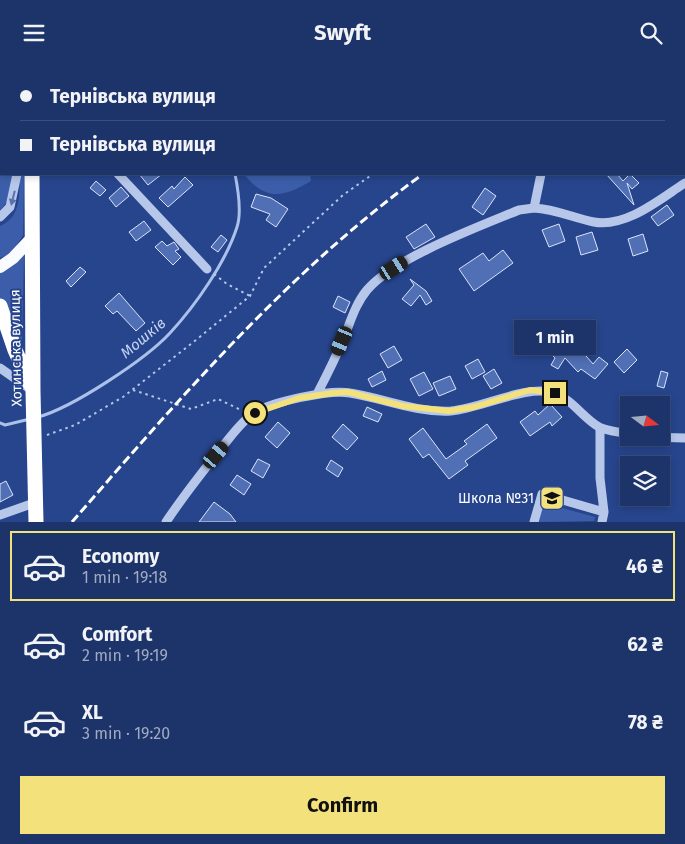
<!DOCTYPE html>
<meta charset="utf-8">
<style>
:root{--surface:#1d346a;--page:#2a3f72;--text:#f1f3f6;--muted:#a0aac1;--line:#3b4f7e;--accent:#f3e17c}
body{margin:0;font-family:"Fira Sans",sans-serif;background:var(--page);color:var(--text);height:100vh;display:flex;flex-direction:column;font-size:19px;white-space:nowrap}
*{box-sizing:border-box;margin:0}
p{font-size:16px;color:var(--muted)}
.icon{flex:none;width:28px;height:28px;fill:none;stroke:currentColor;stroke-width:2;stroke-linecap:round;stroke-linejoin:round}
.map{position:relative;height:457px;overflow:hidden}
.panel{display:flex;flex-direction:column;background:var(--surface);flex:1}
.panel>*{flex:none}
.banner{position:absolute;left:0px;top:0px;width:685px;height:110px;box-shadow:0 2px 8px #0003,0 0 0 1px var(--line);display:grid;align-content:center;height:110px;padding:0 20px;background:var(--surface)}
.needle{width:32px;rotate:106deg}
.buttons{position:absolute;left:620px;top:331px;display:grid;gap:10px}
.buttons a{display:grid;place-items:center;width:50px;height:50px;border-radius:0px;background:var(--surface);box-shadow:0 2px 8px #0003,0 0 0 1px var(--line);font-size:25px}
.end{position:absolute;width:22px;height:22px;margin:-11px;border:6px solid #f3e17c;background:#111;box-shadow:0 0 0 2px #111}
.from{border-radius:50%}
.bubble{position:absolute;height:35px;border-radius:0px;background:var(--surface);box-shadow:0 2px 8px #0003,0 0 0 1px var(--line);font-size:16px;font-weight:700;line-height:35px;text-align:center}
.car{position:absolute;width:15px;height:30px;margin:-15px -8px;border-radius:6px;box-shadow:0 0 4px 1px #0007;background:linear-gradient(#222 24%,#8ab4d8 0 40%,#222 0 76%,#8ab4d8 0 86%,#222 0)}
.banner b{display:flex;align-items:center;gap:18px;height:48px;font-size:19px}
.banner b+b{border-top:1px solid var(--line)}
.banner i{width:12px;height:12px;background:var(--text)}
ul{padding:9px 0 0;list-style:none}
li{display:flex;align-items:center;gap:15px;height:70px;margin:0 10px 8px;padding:0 10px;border:2px solid transparent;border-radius:0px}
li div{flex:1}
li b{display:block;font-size:19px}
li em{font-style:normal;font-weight:700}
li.current{border-color:var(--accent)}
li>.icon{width:45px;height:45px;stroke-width:1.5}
.primary-button{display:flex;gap:10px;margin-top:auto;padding:10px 20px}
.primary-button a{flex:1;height:58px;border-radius:0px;background:var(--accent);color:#111;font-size:20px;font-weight:700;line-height:58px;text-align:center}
header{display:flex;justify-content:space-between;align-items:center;height:65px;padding:0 20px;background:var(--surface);font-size:22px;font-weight:700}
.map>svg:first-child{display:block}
.green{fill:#3c5eaa}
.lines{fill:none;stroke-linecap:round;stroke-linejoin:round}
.stream{stroke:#abc0eb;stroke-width:3}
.building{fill:#506fb4;stroke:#dbe4f8}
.path{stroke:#b7c7ea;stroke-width:2;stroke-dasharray:2.5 4;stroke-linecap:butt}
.minor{stroke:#b7c7ea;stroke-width:9}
.major{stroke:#fafbff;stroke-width:12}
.highway{stroke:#fff;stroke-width:15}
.rail{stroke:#fff;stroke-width:3;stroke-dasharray:9 4;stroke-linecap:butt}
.oneway{fill:#5972ae}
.route{stroke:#f3e17c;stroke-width:6}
.labels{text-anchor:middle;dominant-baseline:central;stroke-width:4;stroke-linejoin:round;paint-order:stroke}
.street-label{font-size:14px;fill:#fff;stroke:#27458d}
.poi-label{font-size:14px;fill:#fff;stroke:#27458d;text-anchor:end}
.water-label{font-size:15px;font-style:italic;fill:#c3d2f1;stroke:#27458d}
</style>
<header><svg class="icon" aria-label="menu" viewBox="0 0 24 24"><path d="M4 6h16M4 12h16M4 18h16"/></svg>Swyft<svg class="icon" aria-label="search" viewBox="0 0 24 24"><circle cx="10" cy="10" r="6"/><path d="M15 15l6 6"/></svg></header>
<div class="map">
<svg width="685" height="457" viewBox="0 0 685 457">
<rect width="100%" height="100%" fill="#27458d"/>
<path class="green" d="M0 26 1 109H12L13 112 10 134 0 145Z
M20 109H24L23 170C17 180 11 189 0 193V161C22 152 19 129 20 109Z
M244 109H310L311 116C284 132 266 137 244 109Z
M24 190 22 277 16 275 0 233V206Z
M544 438 595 452 594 456 538 457Z"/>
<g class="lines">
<path class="stream" d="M206 0V1
M38 352C72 343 146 294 170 268 195 241 226 197 237 162 242 147 238 124 235 109
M0 358 5 360 30 354"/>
</g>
<path class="building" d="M139 109H162L148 120Z
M606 109H617L623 116 630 109 639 118 632 124 627 118 634 140Z
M185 112 193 120 168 142 159 133 172 121 174 124Z
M96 116 106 125 100 131 90 123Z
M121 122 129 131 116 142 109 133Z
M485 123 496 131 483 150 472 142Z
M256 129 271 133 288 144 276 162 266 155 270 149 251 142Z
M667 140 674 150 658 161 651 152Z
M144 156 151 165 136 176 129 167Z
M426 159 435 172 414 184 406 172Z
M559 159 565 176 549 182 542 165Z
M592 167 598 185 581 190 576 172Z
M643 169 648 186 633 191 628 174Z
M221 170 227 175 218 187 211 182Z
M162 176 167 181 174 177 179 184 175 186 181 192 173 200 155 182Z
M503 185 513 198 474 226 459 204 483 188 489 196Z
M80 202 86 207 71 222 66 216Z
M410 214 426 226 432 236 426 240 420 230 411 241 402 234 414 220Z
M119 228 145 258 136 266 117 246 113 249 105 241Z
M338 231 350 237 345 248 333 242Z
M563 275 576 288 580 284 593 299 599 292 608 299 595 314 581 304 578 307 565 293 558 304 551 300 555 293 553 291Z
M394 281 402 295 388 303 380 289Z
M627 284 637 295 624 308 614 297Z
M478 294 485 307 472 314 465 301Z
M494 304 502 318 491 324 483 311Z
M382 306 386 315 372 322 368 314Z
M661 306 668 308 664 323 657 321Z
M424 307 433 324 419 331 410 314Z
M450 311 456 324 439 331 433 318Z
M550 339 562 352 552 361 550 357 530 371 520 357 535 346 538 350Z
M367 342 382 349 378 357 363 351Z
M278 357 290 368 277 383 265 372Z
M343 359 358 373 347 385 332 372Z
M487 359 497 373 465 396 468 400 449 414 429 389 423 393 409 374 423 363 446 394 467 379 464 376Z
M258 394 270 400 263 413 251 406Z
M331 395 343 403 338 412 326 404Z
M237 410 251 419 244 430 230 420Z
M6 416 13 430 0 437V419Z
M214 437 230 449 236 457H199Z"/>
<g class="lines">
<path class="path" d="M87 1 89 0
M532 1 534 0
M214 209 227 219 250 231
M133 325 191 344 218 334 243 346
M47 370 75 360 123 332 196 275 250 231 264 203 343 130 373 109"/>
<path class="minor" d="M118 109 207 204
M534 143C555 144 574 153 594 157 626 163 660 134 685 118
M0 152 10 142 17 109
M0 303 30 324
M317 329C327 310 337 290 345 270 351 255 356 238 367 225 394 193 478 162 519 145L534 143 541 109
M600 363V413L604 447
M648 372 685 373
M0 450 34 438
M166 457C184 430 203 406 223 381 232 370 242 356 254 348 271 337 330 324 350 328 383 333 416 348 451 346 482 343 528 319 554 328 572 334 583 353 599 362 607 366 620 367 629 369
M534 457 542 429 604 447 602 457"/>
<path class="major" d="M0 16 1 17
M0 202 13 193 31 174"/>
<path class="highway" d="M34 1V0
M32 109 33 326 36 457
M0 241 15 285 30 319"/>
<path class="rail" d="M585 1 587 0
M72 457C180 333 290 205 423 109"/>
</g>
<defs><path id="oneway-solid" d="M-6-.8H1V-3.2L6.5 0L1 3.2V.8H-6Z" transform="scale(1.25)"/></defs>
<use class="oneway" href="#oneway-solid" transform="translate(13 133) rotate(104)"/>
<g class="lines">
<path class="route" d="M255 348 299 333 333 328 348 327 403 341 449 346 474 342 530 325 555 328"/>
</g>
<defs>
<g id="school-square" transform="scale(1.25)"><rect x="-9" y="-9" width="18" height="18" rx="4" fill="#f3e17c" stroke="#27458d"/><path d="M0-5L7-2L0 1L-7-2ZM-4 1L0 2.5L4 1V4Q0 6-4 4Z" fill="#111"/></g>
</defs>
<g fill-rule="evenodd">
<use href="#school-square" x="552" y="433"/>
</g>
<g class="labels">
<g class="street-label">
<text transform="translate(16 283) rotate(-91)">Хотинська вулиця</text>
</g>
<g class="poi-label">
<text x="534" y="433">Школа №31</text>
</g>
<g class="water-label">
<text transform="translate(143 273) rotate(-40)">Мошків</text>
</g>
</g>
</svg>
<div class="buttons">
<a><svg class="needle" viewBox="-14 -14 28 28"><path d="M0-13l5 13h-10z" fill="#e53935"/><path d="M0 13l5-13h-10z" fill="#a0aac1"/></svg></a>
<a><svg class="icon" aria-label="layers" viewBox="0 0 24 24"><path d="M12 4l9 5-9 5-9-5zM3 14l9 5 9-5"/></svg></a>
</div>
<i class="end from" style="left:255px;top:348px"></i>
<i class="end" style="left:555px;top:328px"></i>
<div class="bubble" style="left:514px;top:255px;width:82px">1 min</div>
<i class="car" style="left:394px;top:203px;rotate:58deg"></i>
<i class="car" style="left:342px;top:276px;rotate:203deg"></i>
<i class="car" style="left:216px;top:390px;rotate:40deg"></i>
<div class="banner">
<b><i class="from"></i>Тернівська вулиця</b>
<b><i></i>Тернівська вулиця</b>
</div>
</div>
<section class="panel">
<ul>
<li class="current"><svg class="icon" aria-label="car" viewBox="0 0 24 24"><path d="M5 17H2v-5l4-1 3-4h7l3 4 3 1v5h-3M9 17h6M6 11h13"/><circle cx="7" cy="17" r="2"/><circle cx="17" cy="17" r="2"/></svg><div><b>Economy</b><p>1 min · 19:18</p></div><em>46 ₴</em></li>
<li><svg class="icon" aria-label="car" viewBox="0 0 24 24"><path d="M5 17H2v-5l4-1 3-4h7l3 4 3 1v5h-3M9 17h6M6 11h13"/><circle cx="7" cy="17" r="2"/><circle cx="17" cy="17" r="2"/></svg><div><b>Comfort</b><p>2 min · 19:19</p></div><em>62 ₴</em></li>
<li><svg class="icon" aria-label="car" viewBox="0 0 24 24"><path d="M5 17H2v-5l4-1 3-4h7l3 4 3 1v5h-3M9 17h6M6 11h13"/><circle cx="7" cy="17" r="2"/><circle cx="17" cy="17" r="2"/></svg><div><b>XL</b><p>3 min · 19:20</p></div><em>78 ₴</em></li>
</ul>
<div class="primary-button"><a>Confirm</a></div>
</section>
